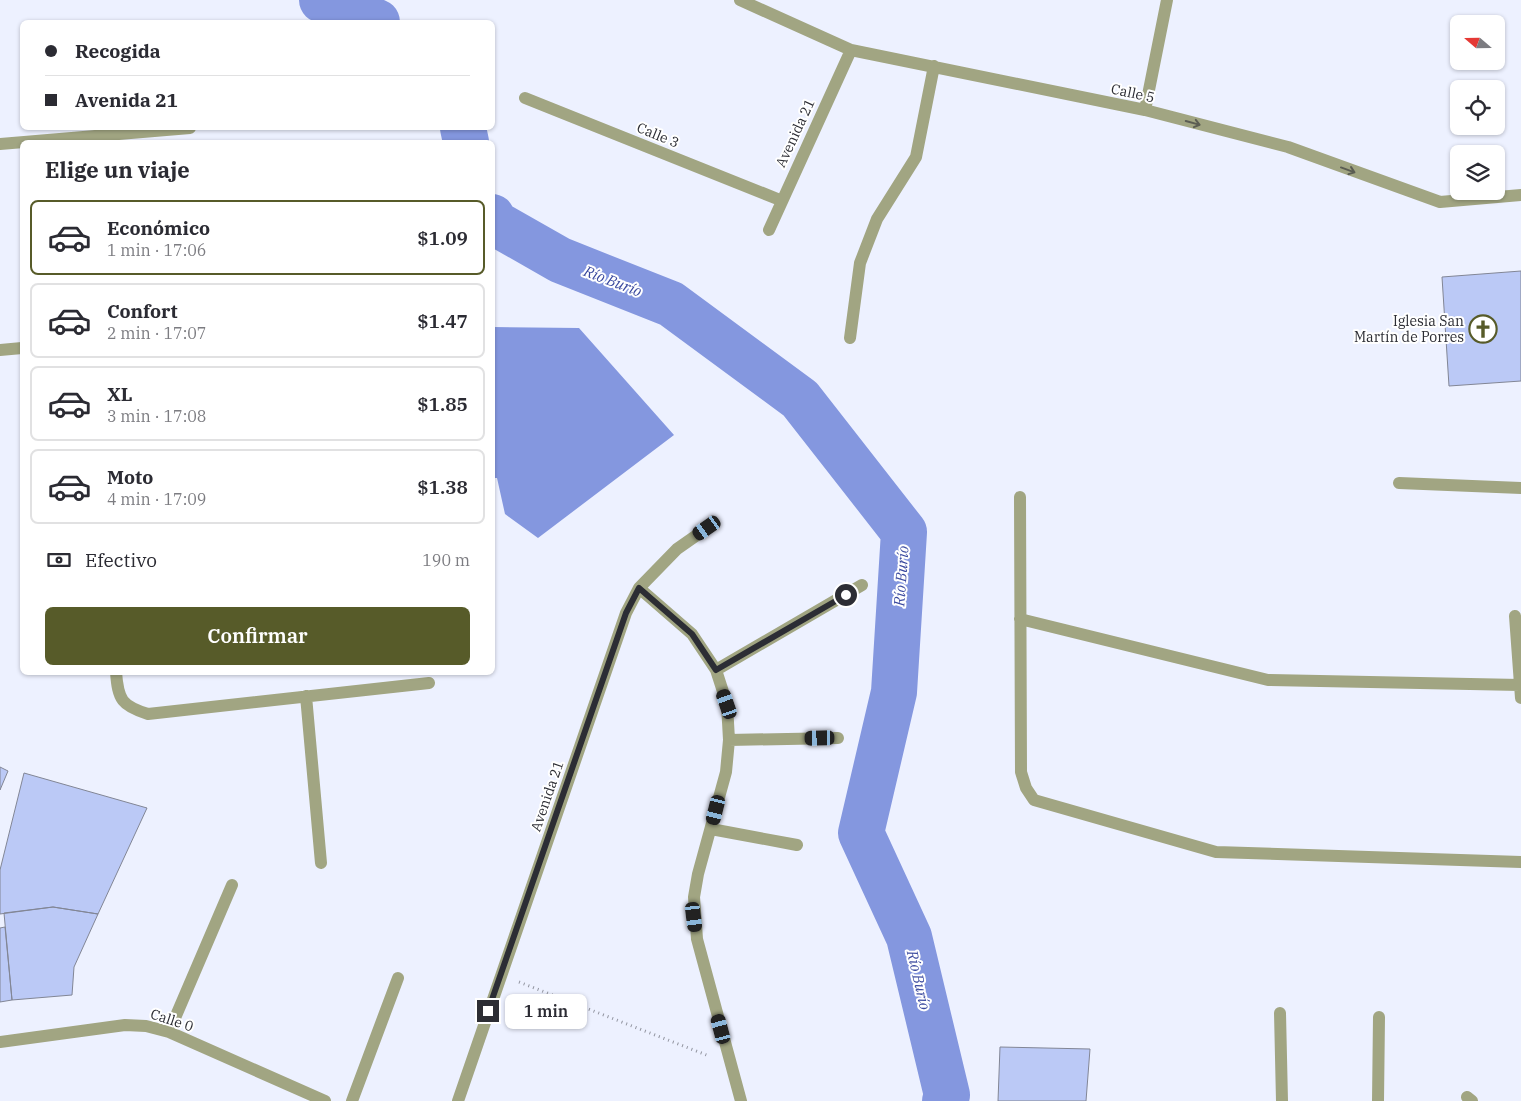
<!DOCTYPE html>
<html lang="es">
<meta charset="utf-8">
<style>
:root{--surface:#fff;--page:#f7f7f7;--text:#2b2b33;--muted:#7c7c81;--line:#e1e1e2;--accent:#575b29}
body{margin:0;font-family:"IBM Plex Serif",serif;background:var(--page);color:var(--text);height:100vh;display:flex;flex-direction:column;font-size:19px;white-space:nowrap}
*{box-sizing:border-box;margin:0}
p{font-size:16px;color:var(--muted)}
.icon{flex:none;width:28px;height:28px;fill:none;stroke:currentColor;stroke-width:2;stroke-linecap:round;stroke-linejoin:round}
.map{position:relative;flex:1;overflow:hidden}
.sheet{position:absolute;left:20px;top:140px;width:475px;height:535px;display:flex;flex-direction:column;background:var(--surface);border-radius:8px;box-shadow:0 1px 4px #0004}
.sheet>*{flex:none}
.hud{position:absolute;left:20px;top:20px;width:475px;height:110px;border-radius:8px;box-shadow:0 1px 4px #0004;display:grid;align-content:center;height:110px;padding:0 25px;background:var(--surface)}
.needle{width:32px;rotate:290deg}
.tools{position:absolute;left:1450px;top:15px;display:grid;gap:10px}
.tools a{display:grid;place-items:center;width:55px;height:55px;border-radius:8px;background:var(--surface);box-shadow:0 1px 4px #0004;font-size:25px}
.end{position:absolute;width:22px;height:22px;margin:-11px;border:6px solid #2c2d34;background:#fff;box-shadow:0 0 0 2px #fff}
.from{border-radius:50%}
.bubble{position:absolute;height:35px;border-radius:8px;background:var(--surface);box-shadow:0 1px 4px #0004;font-size:16px;font-weight:600;line-height:35px;text-align:center}
.car{position:absolute;width:15px;height:30px;margin:-15px -8px;border-radius:6px;box-shadow:0 0 4px 1px #0007;background:linear-gradient(#222 24%,#8ab4d8 0 40%,#222 0 76%,#8ab4d8 0 86%,#222 0)}
.hud b{display:flex;align-items:center;gap:18px;height:48px;font-size:19px}
.hud b+b{border-top:1px solid var(--line)}
.hud i{width:12px;height:12px;background:var(--text)}
ul{padding:0;list-style:none}
li{display:flex;align-items:center;gap:15px;height:75px;margin:0 10px 8px;padding:0 15px;border:2px solid var(--line);border-radius:8px}
li div{flex:1}
li b{display:block;font-size:19px}
li em{font-style:normal;font-weight:600}
li.current{border-color:var(--accent)}
li>.icon{width:45px;height:45px;stroke-width:1.5}
h2{padding:0 25px;font-size:22px;line-height:60px}
.pay{display:flex;align-items:center;gap:12px;height:55px;padding:0 25px;font-size:19px}
.pay p{margin-inline-start:auto}
.cta{display:flex;gap:10px;margin-top:auto;padding:10px 25px}
.cta a{flex:1;height:58px;border-radius:8px;background:var(--accent);color:#fff;font-size:20px;font-weight:600;line-height:58px;text-align:center}
.map>svg:first-child{display:block}
.water{fill:#8497df}
.lines{fill:none;stroke-linecap:round;stroke-linejoin:round}
.river{stroke:#8497df;stroke-width:46}
.building{fill:#bbc9f6;stroke:#828695}
.path{stroke:#9295a0;stroke-width:3;stroke-dasharray:1 4;stroke-linecap:butt}
.minor{stroke:#a1a582;stroke-width:12}
.oneway{stroke:#5b5d53}
.route{stroke:#2c2d34;stroke-width:6}
.labels{text-anchor:middle;dominant-baseline:central;stroke-width:4;stroke-linejoin:round;paint-order:stroke}
.street-label{font-size:14px;fill:#2c2d34;stroke:#fff}
.poi-label{font-size:14px;fill:#2c2d34;stroke:#fff;text-anchor:end}
.water-label{font-size:15px;font-style:italic;fill:#39489e;stroke:#fff}
</style>
<div class="map">
<svg width="1521" height="1101" viewBox="0 0 1521 1101">
<rect width="100%" height="100%" fill="#edf1ff"/>
<path class="water" d="M493 327 579 328 674 435 538 538 505 514 497 478H493Z"/>
<g class="lines">
<path class="river" d="M322 0 377 22
M463 128 466 142
M492 217 495 223 560 260 671 304 800 399 904 532 894 692 861 833 909 937 947 1095 945 1101"/>
</g>
<path class="building" d="M1521 271V381L1449 386 1442 277Z
M0 767 8 771 0 790Z
M24 773 147 808 98 914 53 907 0 914V870Z
M53 907 98 914 74 967 72 995 12 1000 4 913Z
M5 927 12 1000 0 1002V928Z
M1000 1047 1090 1049 1086 1101H998Z"/>
<g class="lines">
<path class="path" d="M519 982 709 1056"/>
<path class="minor" d="M740 0 851 50 1145 110 1288 147 1440 202 1521 195
M525 98 780 200
M1145 110 1167 0
M0 144 190 128
M769 230 851 50
M850 338 860 263 877 219 916 157 934 66
M0 350 22 348
M1399 483 1521 488
M1020 497 1021 772 1026 788 1034 800 1216 852 1521 862
M639 588 692 634 716 670 727 704 729 740 726 772 698 874 694 897 697 939 741 1101
M1515 616 1521 698
M1020 619 1268 680 1520 685
M716 670 862 585
M116 672C118 700 122 706 148 714L429 683
M306 696 321 863
M729 740 838 738
M711 829 797 845
M1280 1013 1282 1101
M169 1032 232 885
M0 1042 125 1025 146 1026 169 1032 325 1101
M1467 1097 1472 1101
M352 1101 398 978
M458 1101 626 613 639 588 677 549 707 528
M1378 1101 1379 1017"/>
</g>
<defs><path id="oneway-shaft" d="M-6 0H5M1.5-3L5.5 0L1.5 3" fill="none" stroke-width="1.6" stroke-linecap="round" stroke-linejoin="round" transform="scale(1.25)"/></defs>
<g class="oneway">
<use href="#oneway-shaft" transform="translate(1193 123) rotate(15)"/>
<use href="#oneway-shaft" transform="translate(1348 170) rotate(20)"/>
</g>
<g class="lines">
<path class="route" d="M488 1011 626 613 639 588 692 634 716 670 846 595"/>
</g>
<defs>
<g id="church-ring" transform="scale(1.4375)"><circle r="9.5" fill="#fff" stroke="#575b29" stroke-width="1.5"/><path d="M-1.2-6h2.4v3.5h3.3v2.4h-3.3V6h-2.4V-.1h-3.3v-2.4h3.3Z" fill="#575b29"/></g>
</defs>
<g fill-rule="evenodd">
<use href="#church-ring" x="1483" y="329"/>
</g>
<g class="labels">
<g class="street-label">
<text transform="translate(1133 93) rotate(12)">Calle 5</text>
<text transform="translate(795 133) rotate(-65)">Avenida 21</text>
<text transform="translate(658 135) rotate(22)">Calle 3</text>
<text transform="translate(547 796) rotate(-71)">Avenida 21</text>
<text transform="translate(172 1020) rotate(18)">Calle 0</text>
</g>
<g class="poi-label">
<text x="1464" y="321">Iglesia San<tspan x="1464" dy="16">Martín de Porres</tspan></text>
</g>
<g class="water-label">
<text transform="translate(613 281) rotate(21)">Río Burío</text>
<text transform="translate(901 576) rotate(-86)">Río Burío</text>
<text transform="translate(919 980) rotate(77)">Río Burío</text>
</g>
</g>
</svg>
<div class="tools">
<a><svg class="needle" viewBox="-14 -14 28 28"><path d="M0-13l5 13h-10z" fill="#e53935"/><path d="M0 13l5-13h-10z" fill="#7c7c81"/></svg></a>
<a><svg class="icon" aria-label="locate" viewBox="0 0 24 24"><circle cx="12" cy="12" r="6"/><path d="M12 2v4M12 18v4M2 12h4M18 12h4"/></svg></a>
<a><svg class="icon" aria-label="layers" viewBox="0 0 24 24"><path d="M12 4l9 5-9 5-9-5zM3 14l9 5 9-5"/></svg></a>
</div>
<i class="end from" style="left:846px;top:595px"></i>
<i class="end" style="left:488px;top:1011px"></i>
<div class="bubble" style="left:505px;top:994px;width:82px">1 min</div>
<i class="car" style="left:707px;top:528px;rotate:235deg"></i>
<i class="car" style="left:727px;top:704px;rotate:341deg"></i>
<i class="car" style="left:820px;top:738px;rotate:269deg"></i>
<i class="car" style="left:716px;top:810px;rotate:194deg"></i>
<i class="car" style="left:694px;top:917px;rotate:173deg"></i>
<i class="car" style="left:721px;top:1029px;rotate:345deg"></i>
<div class="hud">
<b><i class="from"></i>Recogida</b>
<b><i></i>Avenida 21</b>
</div>
<section class="sheet">
<h2>Elige un viaje</h2>
<ul>
<li class="current"><svg class="icon" aria-label="car" viewBox="0 0 24 24"><path d="M5 17H2v-5l4-1 3-4h7l3 4 3 1v5h-3M9 17h6M6 11h13"/><circle cx="7" cy="17" r="2"/><circle cx="17" cy="17" r="2"/></svg><div><b>Económico</b><p>1 min · 17:06</p></div><em>$1.09</em></li>
<li><svg class="icon" aria-label="car" viewBox="0 0 24 24"><path d="M5 17H2v-5l4-1 3-4h7l3 4 3 1v5h-3M9 17h6M6 11h13"/><circle cx="7" cy="17" r="2"/><circle cx="17" cy="17" r="2"/></svg><div><b>Confort</b><p>2 min · 17:07</p></div><em>$1.47</em></li>
<li><svg class="icon" aria-label="car" viewBox="0 0 24 24"><path d="M5 17H2v-5l4-1 3-4h7l3 4 3 1v5h-3M9 17h6M6 11h13"/><circle cx="7" cy="17" r="2"/><circle cx="17" cy="17" r="2"/></svg><div><b>XL</b><p>3 min · 17:08</p></div><em>$1.85</em></li>
<li><svg class="icon" aria-label="car" viewBox="0 0 24 24"><path d="M5 17H2v-5l4-1 3-4h7l3 4 3 1v5h-3M9 17h6M6 11h13"/><circle cx="7" cy="17" r="2"/><circle cx="17" cy="17" r="2"/></svg><div><b>Moto</b><p>4 min · 17:09</p></div><em>$1.38</em></li>
</ul>
<div class="pay"><svg class="icon" aria-label="cash" viewBox="0 0 24 24"><path d="M3 7h18v10H3z"/><circle cx="12" cy="12" r="2"/></svg>Efectivo<p>190 m</p></div>
<div class="cta"><a>Confirmar</a></div>
</section>
</div>
